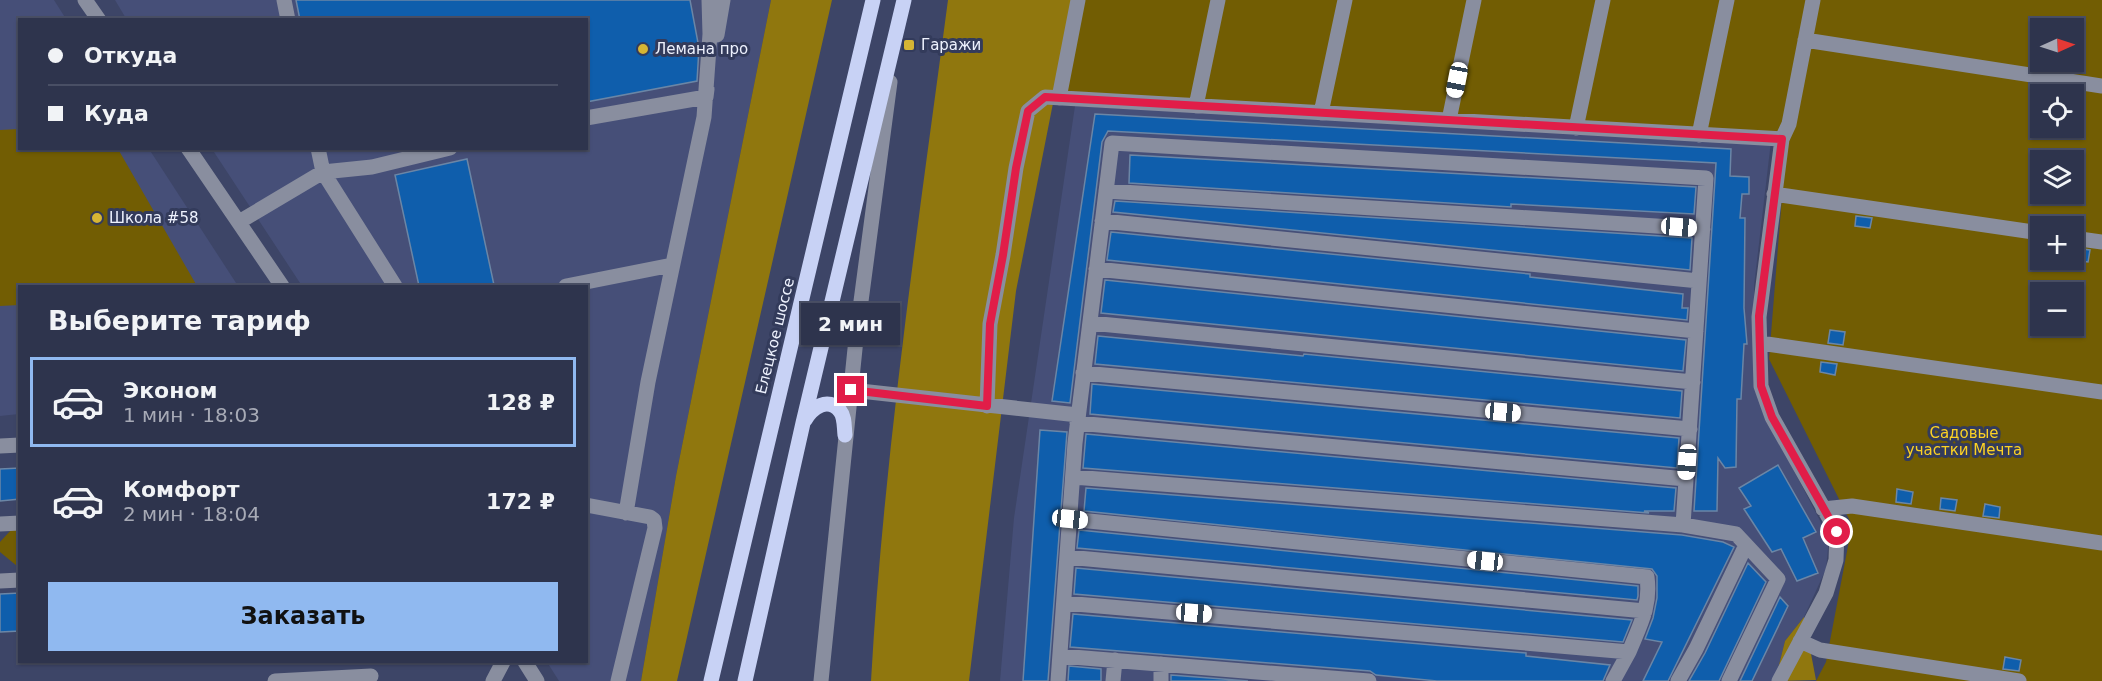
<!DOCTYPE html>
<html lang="ru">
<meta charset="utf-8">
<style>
:root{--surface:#2e344d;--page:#3a3f57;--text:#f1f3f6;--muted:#a7aab6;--line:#494f65;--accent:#90b9f0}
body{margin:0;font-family:"DejaVu Sans",sans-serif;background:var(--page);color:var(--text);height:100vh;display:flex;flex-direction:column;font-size:22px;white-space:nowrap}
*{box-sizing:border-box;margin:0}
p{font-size:20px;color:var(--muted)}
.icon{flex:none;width:33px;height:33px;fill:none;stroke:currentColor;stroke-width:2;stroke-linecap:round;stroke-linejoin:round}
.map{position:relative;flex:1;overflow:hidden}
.drawer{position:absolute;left:18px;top:285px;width:570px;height:378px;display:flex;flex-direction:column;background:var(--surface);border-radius:0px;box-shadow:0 2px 4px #0004,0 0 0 2px var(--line)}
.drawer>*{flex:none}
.guide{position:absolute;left:18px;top:18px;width:570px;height:132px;border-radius:0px;box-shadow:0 2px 4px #0004,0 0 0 2px var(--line);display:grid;align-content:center;height:132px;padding:0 30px;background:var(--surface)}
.needle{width:39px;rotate:87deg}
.tools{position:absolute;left:2030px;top:18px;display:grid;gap:12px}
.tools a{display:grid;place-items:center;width:54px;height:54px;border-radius:0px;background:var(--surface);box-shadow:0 2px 4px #0004,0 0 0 2px var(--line);font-size:30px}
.end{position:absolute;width:27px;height:27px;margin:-14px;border:8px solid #e11d48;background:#fff;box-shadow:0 0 0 3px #fff}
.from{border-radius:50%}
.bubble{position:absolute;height:42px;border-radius:0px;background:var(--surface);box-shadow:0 2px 4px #0004,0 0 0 2px var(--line);font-size:20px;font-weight:600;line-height:42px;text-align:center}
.car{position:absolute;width:18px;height:36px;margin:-18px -9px;border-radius:8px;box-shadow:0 0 4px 2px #0007;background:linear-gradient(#fff 24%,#345 0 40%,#fff 0 76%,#345 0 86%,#fff 0)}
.guide b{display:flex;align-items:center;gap:21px;height:57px;font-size:22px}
.guide b+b{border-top:2px solid var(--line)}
.guide i{width:15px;height:15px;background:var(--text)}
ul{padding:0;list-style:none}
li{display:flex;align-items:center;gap:18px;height:90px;margin:0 12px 9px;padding:0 18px;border:3px solid transparent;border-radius:0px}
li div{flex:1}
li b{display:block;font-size:22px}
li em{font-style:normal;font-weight:600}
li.selected{border-color:var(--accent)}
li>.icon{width:54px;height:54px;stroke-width:1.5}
h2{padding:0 30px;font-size:27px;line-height:72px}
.cta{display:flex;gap:12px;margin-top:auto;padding:12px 30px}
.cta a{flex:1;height:69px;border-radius:0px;background:var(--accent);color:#111;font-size:24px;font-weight:600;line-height:69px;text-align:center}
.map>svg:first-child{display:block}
.built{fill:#464f78}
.green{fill:#725d03;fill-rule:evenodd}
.forest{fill:#90770e}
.building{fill:#0f5eac;stroke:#6b86a6;stroke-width:1.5}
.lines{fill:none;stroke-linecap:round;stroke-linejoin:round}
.minor{stroke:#898e9f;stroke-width:15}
.major{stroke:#c8d2f5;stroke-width:15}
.route{stroke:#e11d48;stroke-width:8}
.poi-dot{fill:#d6b534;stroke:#333b5b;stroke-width:2}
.labels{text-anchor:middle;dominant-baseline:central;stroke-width:6;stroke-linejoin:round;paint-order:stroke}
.poi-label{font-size:15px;fill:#eef2fe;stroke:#333b5b;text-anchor:start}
.street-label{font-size:15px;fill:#eef2fe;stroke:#333b5b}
.park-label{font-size:15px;fill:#fcd224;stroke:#333b5b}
</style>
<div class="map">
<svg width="2102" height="681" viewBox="0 0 2102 681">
<rect width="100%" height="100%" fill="#3d4567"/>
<path class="built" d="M0 0H54L66 19 20 20V148L149 149 238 286H20L19 414 0 416Z
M115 0H771L676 476 641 681H559L547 662H586V286H302L212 149 586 148V20H127Z
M1075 106 1771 141 1754 286V376L1764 413 1829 538 1826 569 1804 617 1785 641 1775 681H1000L1014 518Z"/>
<path class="green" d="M1077 0H2102V681H1816L1826 662 1852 525 1769 359 1787 135 1055 93ZM2040 28H2073V62H2040ZM2040 94H2073V128H2040ZM2040 160H2073V194H2040ZM2040 226H2073V260H2040ZM2040 292H2073V326H2040Z
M19 129 20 148 118 149 197 286H20L19 305 0 306V130Z
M19 529V566H17L0 552V542L11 530Z"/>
<path class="forest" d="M771 0H832L677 681H641L676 476Z
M948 0H1077L1055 93 1016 291 969 681H871C884 453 918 226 948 0Z
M1804 617 1816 680 1775 681 1785 641Z"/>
<path class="building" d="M296 0H690L699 48 697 81 586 102V20H300Z
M1095 114 1731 149 1730 176 1749 177V194H1742L1740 218H1745L1744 308 1747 344H1744L1741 399H1737L1736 467 1725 468 1718 458 1717 511H1694L1716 163 1108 131 1102 142 1070 403 1052 401Z
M1130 155 1696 187 1694 214 1511 204V207L1129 183Z
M467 159 494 285 486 286H419L395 175Z
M1115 201 1692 238 1690 270 1113 212Z
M1856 216 1872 218 1870 228 1855 226Z
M1111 232 1530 274V277L1683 294 1682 308H1688L1687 320 1107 260Z
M2075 248 2090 250 2088 262 2073 260Z
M1105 280 1686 340 1683 371 1101 313Z
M1830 330 1845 332 1843 345 1828 343Z
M1098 336 1303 356 1304 354 1682 391 1680 418 1095 364Z
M1821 362 1837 364 1835 375 1820 372Z
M1092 384 1679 438 1677 468 1090 414Z
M1040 430 1067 432 1048 681H1023Z
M1086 434 1676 488 1674 511H1644L1649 513 1083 468Z
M1778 465 1816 532 1803 538 1818 573 1797 581 1781 549 1772 552 1744 509 1751 506 1739 488Z
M20 468V499L0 501V469Z
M1086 488 1682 535 1723 542 1734 547 1668 681H1643L1662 642 1645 639 1653 618 1657 598V576L1652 569 1084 511Z
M1897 489 1913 492 1911 504 1896 502Z
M1941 498 1957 500 1955 511 1940 509Z
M1985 504 2000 507 1999 518 1983 516Z
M1079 530 1638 586V596L1637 600 1077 548Z
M1748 563 1766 582 1719 681H1689L1705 653Z
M1076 568 1632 620 1623 642 1074 594Z
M20 593V631L0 632V594Z
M1780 597 1788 606 1752 681H1740Z
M1073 614 1526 653V656L1610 665 1603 681H1437L1376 675 1370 671 1070 647Z
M2005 657 2021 660 2019 671 2003 669Z
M1069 666 1101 669V681H1068Z
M1171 675 1248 681H1171Z"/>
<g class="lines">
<path class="minor" d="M85 0 99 20
M284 0 288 20
M717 35 723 0
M1805 40 2102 86
M1059 98 1078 0
M1196 106 1218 0
M1321 113 1345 0
M586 118 706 97 707 89
M1449 120 1474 0
M1576 128 1603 0
M1699 135 1727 0
M1782 139 1789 124 1813 0
M188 148 282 286
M318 148 323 172 395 286
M1106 191 1703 229
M1774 194 2040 233
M1102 221 1699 281
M239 222 323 172 372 167 450 148
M2073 238 2102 242
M1096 269 1696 331
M566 286 672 265
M1090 323 1693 382
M1760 343 2102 392
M1083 373 1690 429
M851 390 1078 415
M987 406 990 324 1003 255 1016 168 1028 111 1045 97 1782 139 1759 317 1761 386 1772 417 1837 532 1836 560 1826 593 1779 681
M1077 423 1686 479
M0 446 20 445
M1073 477 1683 525
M586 505 650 517 654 520 655 528 618 681
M1823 509 1852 506 2102 543
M626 513 648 382 704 117 710 34 709 0
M1069 519 1647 577C1651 606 1640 625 1629 652
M0 524 20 523
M1067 557 1645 611
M0 581 20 580
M1064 603 1629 652 1613 681
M1800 641 1820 650 2019 681
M1060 656 1369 681
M525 662 537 681
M275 681 371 676
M493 681 503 662
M821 681 856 339 890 82
M1058 681 1075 443 1112 143 1706 178 1683 525 1736 534 1778 579 1729 681
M1113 681 1115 660
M1161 681V664
M1678 681 1696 649 1746 545"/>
<path class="major" d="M805 420C812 408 828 396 840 411 845 417 844 427 845 435
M711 681 873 0
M745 681 803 423 904 0"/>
</g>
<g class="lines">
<path class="route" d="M851 390 987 406 990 324 1003 255 1016 168 1028 111 1045 97 1782 139 1759 316 1761 386 1772 417 1837 532"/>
</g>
<g class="poi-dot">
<rect x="903" y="39" width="12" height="12" rx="3"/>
<circle cx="643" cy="49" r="6"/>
<circle cx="97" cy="218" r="6"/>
</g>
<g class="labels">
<g class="poi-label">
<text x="921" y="45">Гаражи</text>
<text x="655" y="49">Лемана про</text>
<text x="109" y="218">Школа #58</text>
</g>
<g class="street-label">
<text transform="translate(775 336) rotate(-76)">Елецкое шоссе</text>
</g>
<g class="park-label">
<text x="1964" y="433">Садовые<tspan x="1964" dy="17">участки Мечта</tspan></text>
</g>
</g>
</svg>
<div class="tools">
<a><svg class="needle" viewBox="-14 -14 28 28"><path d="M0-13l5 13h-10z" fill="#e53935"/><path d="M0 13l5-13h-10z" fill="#a7aab6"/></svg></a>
<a><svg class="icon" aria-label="locate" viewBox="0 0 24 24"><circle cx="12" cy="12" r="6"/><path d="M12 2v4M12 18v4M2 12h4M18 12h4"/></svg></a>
<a><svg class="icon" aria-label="layers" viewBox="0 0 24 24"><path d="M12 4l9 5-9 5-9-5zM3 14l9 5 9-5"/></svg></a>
<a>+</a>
<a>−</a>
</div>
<i class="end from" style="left:1837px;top:532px"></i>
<i class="end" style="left:851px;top:390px"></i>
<div class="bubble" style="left:801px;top:303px;width:99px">2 мин</div>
<i class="car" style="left:1457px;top:80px;rotate:191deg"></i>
<i class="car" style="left:1679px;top:227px;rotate:94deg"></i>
<i class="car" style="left:1503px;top:412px;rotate:95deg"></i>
<i class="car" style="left:1687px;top:462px;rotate:184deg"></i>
<i class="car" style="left:1070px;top:519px;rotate:96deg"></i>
<i class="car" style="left:1485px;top:561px;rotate:276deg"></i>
<i class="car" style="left:1194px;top:613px;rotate:94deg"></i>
<div class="guide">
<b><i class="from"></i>Откуда</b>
<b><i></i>Куда</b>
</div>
<section class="drawer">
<h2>Выберите тариф</h2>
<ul>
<li class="selected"><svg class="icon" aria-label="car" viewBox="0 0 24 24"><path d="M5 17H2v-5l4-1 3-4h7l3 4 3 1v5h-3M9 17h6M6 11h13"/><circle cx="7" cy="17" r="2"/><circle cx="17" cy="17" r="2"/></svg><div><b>Эконом</b><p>1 мин · 18:03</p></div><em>128 ₽</em></li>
<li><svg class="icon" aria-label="car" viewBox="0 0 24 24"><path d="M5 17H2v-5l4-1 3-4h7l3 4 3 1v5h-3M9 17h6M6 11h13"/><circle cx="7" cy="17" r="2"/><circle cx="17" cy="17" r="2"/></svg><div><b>Комфорт</b><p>2 мин · 18:04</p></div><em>172 ₽</em></li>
</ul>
<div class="cta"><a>Заказать</a></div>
</section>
</div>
